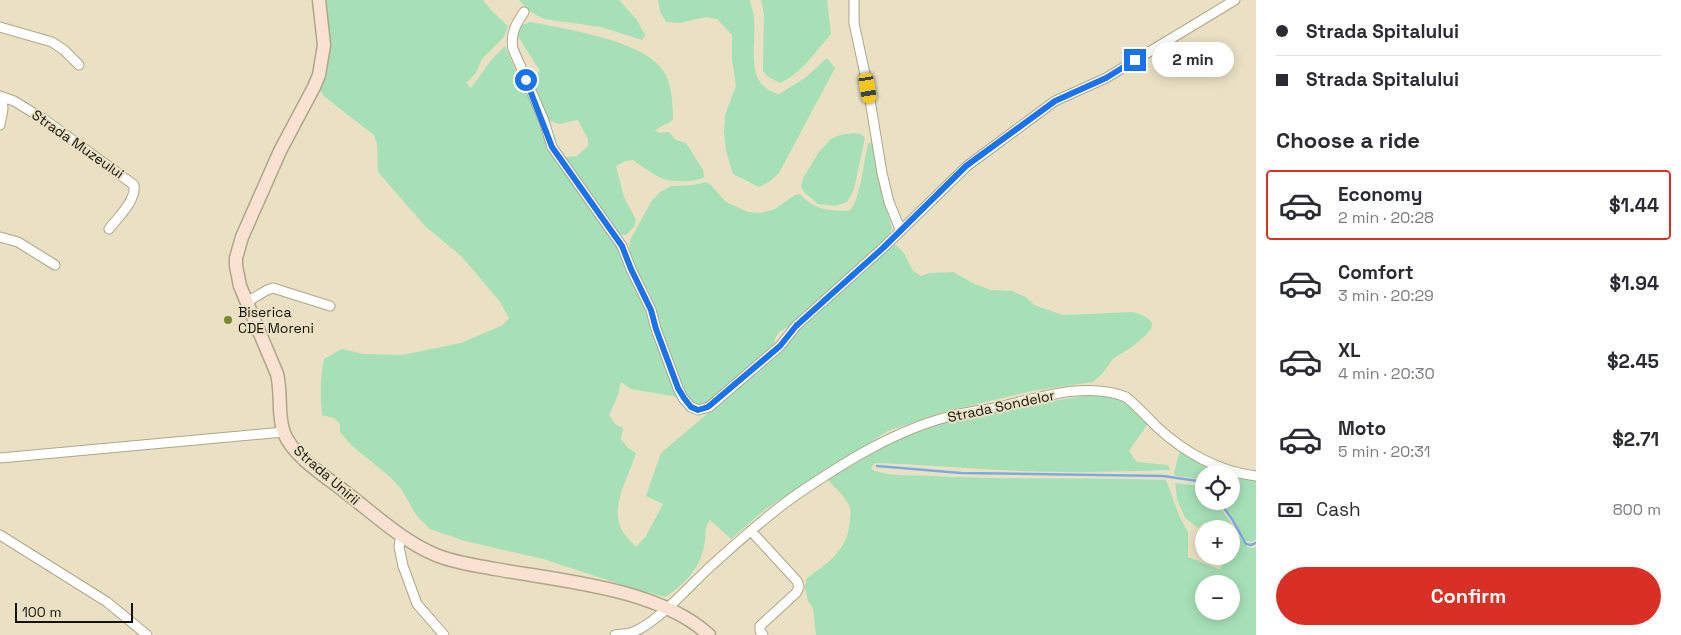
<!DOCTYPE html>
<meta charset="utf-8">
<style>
:root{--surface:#fff;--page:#f2f2f3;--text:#2b2b33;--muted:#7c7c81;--line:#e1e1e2;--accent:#d93025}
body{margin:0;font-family:"Space Grotesk",sans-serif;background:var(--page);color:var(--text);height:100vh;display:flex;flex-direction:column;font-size:19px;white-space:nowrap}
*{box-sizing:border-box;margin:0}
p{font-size:16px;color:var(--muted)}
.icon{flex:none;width:28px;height:28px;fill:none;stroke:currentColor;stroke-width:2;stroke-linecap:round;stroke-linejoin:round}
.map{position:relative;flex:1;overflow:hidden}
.panel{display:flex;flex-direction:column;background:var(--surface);width:425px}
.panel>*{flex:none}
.guide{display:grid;align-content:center;height:110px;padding:0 20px;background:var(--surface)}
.tools{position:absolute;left:1195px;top:465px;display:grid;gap:10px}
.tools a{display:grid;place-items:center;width:45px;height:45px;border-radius:50%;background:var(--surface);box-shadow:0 2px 12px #0003;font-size:25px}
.scale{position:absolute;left:15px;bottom:12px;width:118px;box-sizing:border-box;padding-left:5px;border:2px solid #151208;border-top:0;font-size:14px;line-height:18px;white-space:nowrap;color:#151208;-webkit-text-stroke:4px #eae1c4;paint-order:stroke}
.end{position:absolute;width:22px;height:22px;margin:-11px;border:6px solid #1a73e8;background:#fff;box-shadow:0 0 0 2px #fff}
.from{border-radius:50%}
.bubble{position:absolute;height:35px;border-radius:18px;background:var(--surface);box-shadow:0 2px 12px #0003;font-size:16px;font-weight:600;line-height:35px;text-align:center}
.car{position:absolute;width:15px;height:30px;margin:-15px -8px;border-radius:6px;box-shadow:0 0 4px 1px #0007;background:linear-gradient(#f5c518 24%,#345 0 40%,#f5c518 0 76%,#345 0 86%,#f5c518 0)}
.guide b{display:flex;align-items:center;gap:18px;height:48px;font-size:19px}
.guide b+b{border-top:1px solid var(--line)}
.guide i{width:12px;height:12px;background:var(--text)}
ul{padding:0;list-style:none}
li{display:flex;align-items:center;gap:15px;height:70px;margin:0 10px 8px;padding:0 10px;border:2px solid transparent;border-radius:5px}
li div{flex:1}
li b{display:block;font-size:19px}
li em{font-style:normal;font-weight:600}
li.selected{border-color:var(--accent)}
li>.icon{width:45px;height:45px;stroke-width:1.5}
h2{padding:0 20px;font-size:22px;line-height:60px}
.pay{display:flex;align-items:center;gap:12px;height:55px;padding:0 20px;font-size:19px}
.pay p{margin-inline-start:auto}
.action{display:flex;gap:10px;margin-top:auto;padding:10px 20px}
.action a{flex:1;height:58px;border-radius:30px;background:var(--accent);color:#fff;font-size:20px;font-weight:600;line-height:58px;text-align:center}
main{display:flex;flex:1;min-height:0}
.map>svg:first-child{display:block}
.green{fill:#a7e0b6;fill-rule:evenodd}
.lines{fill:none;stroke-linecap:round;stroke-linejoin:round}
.stream{stroke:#7aace4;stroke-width:2.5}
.minor-casing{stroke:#aea68a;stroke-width:11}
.secondary-casing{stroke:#aea68a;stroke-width:15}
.minor{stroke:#fff;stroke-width:9}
.secondary{stroke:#fae2d2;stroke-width:12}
.route{stroke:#1a73e8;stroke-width:6}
.poi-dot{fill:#798633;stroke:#eae1c4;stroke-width:2}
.labels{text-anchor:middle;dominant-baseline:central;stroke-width:4;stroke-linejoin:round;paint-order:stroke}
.street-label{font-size:14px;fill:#151208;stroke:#eae1c4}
.poi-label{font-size:14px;fill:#151208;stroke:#eae1c4;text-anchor:start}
</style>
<main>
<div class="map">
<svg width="1256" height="635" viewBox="0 0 1256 635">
<rect width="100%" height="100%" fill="#eae1c4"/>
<path class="green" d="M323 0H483L491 10 508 26 504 37 482 59 476 73 466 83 471 88 492 59 505 46 551 150 620 249 621 258 640 289 662 349 668 375 675 387 678 397 631 389 621 382 618 395 609 415 615 424 623 428 621 439 628 448 636 453C629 477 608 508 623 532 627 538 632 542 636 547L646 536 663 504 646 496 661 453 761 368 799 328 891 245H896L904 253 913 271 921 276 930 273 953 272 975 284 991 290 1012 291 1026 297 1034 305 1063 315 1133 312C1140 314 1147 316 1152 323L1151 329 1145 336 1132 347 1114 358 1101 375 1093 382 1032 391 940 413 888 431 767 508 731 539 710 520C704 527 706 533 705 541 702 566 686 584 665 597L629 587 543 559 465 541 430 529 417 516 401 489 389 476 351 445 340 432V424L334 418 322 415C320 395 320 378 324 359L342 349 363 354 402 355 461 343 503 325 509 318 500 302 480 278 461 256 425 226 378 172 377 144 374 135 325 97 320 90 322 83Z
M519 0H619L637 20 645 35 642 40 601 27 544 19 529 11Z
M658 0H750C751 6 754 13 754 19 757 46 743 85 779 94L805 78 827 58 835 68 779 173 769 182 759 187 733 174 726 151 724 132 725 115 736 86 732 59V35L717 19 706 17 680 23 666 22 660 11Z
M761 0H827L831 34C815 52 802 73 780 83L767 76 763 71 764 14Z
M530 22C565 29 645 40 664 72 672 84 673 107 673 120 667 125 659 126 655 131L659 133 669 132 676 140 686 143 703 170 704 177C697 183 669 182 661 178 651 173 642 166 633 160L625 161 616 166 624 197 636 220 634 227 626 235H621L599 209 565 161 566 157 577 156 588 146V139L578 120 559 124 544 119 529 80 540 71 517 35 522 25Z
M853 133 861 134 865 138 854 189 847 202 835 206 818 204 805 193 801 187 803 178 819 152 831 139 840 135Z
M873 141 881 190 892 228 889 235 830 292 788 327 779 332 775 339 774 346 711 403 699 406 693 403 681 390 668 345 660 330 657 313 649 292 635 270 629 256 630 240 651 202 660 192 671 186 693 185 706 182 711 185 726 202 748 212 761 213 775 209 795 195 800 194C816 211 828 210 849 211 860 202 864 160 868 144Z
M1098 394C1125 398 1130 406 1149 422L1129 451 1137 462 1168 465 1170 470C1114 472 1057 473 1001 470 959 468 917 464 874 463L871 469C886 477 915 475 932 476 1010 480 1088 477 1166 480L1180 518 1188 532V557L1219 569 1239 548 1231 542V529H1214L1205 522 1198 528 1185 518 1177 499 1175 483 1201 486 1204 489V501H1216L1247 547 1252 548 1256 547V635H816L813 608 808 601 805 587 806 579C828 563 849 549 850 519 850 516 851 511 850 508 847 498 835 488 828 480L854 462 883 446 942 421 1026 405ZM1204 584H1231V611H1204Z
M1181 451 1228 474H1204V482L1193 478 1176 476 1174 474 1178 457Z
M1231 475 1236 478 1256 481V540L1252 542 1246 541 1233 518 1221 501H1231Z"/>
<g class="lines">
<path class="stream" d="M877 466 961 473 1163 476 1198 481 1204 485
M1219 501 1232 519 1246 544 1251 545 1256 543"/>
<g class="minor-casing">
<path id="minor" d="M854 0V23L868 88 882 173 889 202 900 229
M524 12C516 24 510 34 513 49L544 121 552 147 622 246 631 269 651 310 656 329 678 388 683 398 691 407 698 410 709 407 780 346 796 326 883 248 967 166 1055 101 1106 78 1235 0
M0 27 52 42 64 50 79 65
M0 96 14 101 45 120 134 185C136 201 119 216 109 229
M0 125 3 109 2 97
M0 237 18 242 55 265
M247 302 267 290 273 288 330 306
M0 458 284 432
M751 531 797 581 799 587 796 593 760 626V631L763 635
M0 535 107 602 147 635
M401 535 399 547 403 566 417 604 444 635
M615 635C620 634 626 634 630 633 655 626 691 584 712 565 739 541 766 516 796 495 843 463 895 430 951 416 969 411 988 410 1007 405 1044 396 1089 382 1126 397 1137 406 1147 417 1157 427 1184 452 1219 472 1256 476"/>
</g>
<g class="secondary-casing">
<path id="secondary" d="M319 0 324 45 319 75 314 87 280 151 242 237 236 258V266L240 286 277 374C282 393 277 415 284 433 293 456 325 476 344 491 373 513 402 541 436 555 455 563 475 565 495 569 561 581 658 588 709 635"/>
</g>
<use href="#minor" class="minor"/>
<use href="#secondary" class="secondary"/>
</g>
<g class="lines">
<path class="route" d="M526 80 552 147 622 246 631 269 651 310 656 329 678 388 684 398 691 407 698 410 708 407 780 346 796 326 883 248 966 166 1055 101 1106 78 1135 60"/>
</g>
<circle class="poi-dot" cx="228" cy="320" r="5"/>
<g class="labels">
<g class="street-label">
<text transform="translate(78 144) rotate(35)">Strada Muzeului</text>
<text transform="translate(1001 406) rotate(-12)">Strada Sondelor</text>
<text transform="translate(327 475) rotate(41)">Strada Unirii</text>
</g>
<g class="poi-label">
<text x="238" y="312">Biserica<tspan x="238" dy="16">CDE Moreni</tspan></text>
</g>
</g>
</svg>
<div class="tools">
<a><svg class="icon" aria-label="locate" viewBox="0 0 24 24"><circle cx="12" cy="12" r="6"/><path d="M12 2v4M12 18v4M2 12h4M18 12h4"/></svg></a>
<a>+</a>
<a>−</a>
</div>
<div class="scale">100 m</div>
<i class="end from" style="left:526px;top:80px"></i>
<i class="end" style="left:1135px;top:60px"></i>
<div class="bubble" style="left:1152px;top:42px;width:82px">2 min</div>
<i class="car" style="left:868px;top:88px;rotate:170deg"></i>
</div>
<section class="panel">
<div class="guide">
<b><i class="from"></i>Strada Spitalului</b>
<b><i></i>Strada Spitalului</b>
</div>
<h2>Choose a ride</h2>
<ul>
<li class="selected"><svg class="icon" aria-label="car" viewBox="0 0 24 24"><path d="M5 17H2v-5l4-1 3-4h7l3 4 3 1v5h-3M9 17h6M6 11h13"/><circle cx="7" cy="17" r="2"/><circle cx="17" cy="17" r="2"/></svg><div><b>Economy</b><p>2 min · 20:28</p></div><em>$1.44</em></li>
<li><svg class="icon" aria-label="car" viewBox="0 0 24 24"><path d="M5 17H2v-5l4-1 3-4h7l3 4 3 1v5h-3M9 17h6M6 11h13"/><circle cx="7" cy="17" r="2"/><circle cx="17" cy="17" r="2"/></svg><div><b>Comfort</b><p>3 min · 20:29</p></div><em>$1.94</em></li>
<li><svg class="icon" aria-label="car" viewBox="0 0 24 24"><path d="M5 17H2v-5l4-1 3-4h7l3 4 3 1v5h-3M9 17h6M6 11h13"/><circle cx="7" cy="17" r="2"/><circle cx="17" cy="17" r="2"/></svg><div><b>XL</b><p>4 min · 20:30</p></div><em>$2.45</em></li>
<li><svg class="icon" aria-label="car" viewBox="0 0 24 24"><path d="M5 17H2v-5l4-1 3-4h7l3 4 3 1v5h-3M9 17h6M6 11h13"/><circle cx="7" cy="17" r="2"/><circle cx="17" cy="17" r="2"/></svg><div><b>Moto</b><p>5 min · 20:31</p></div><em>$2.71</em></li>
</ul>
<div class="pay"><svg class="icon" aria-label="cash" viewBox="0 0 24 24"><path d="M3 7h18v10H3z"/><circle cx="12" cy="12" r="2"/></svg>Cash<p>800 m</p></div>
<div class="action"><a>Confirm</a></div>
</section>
</main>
